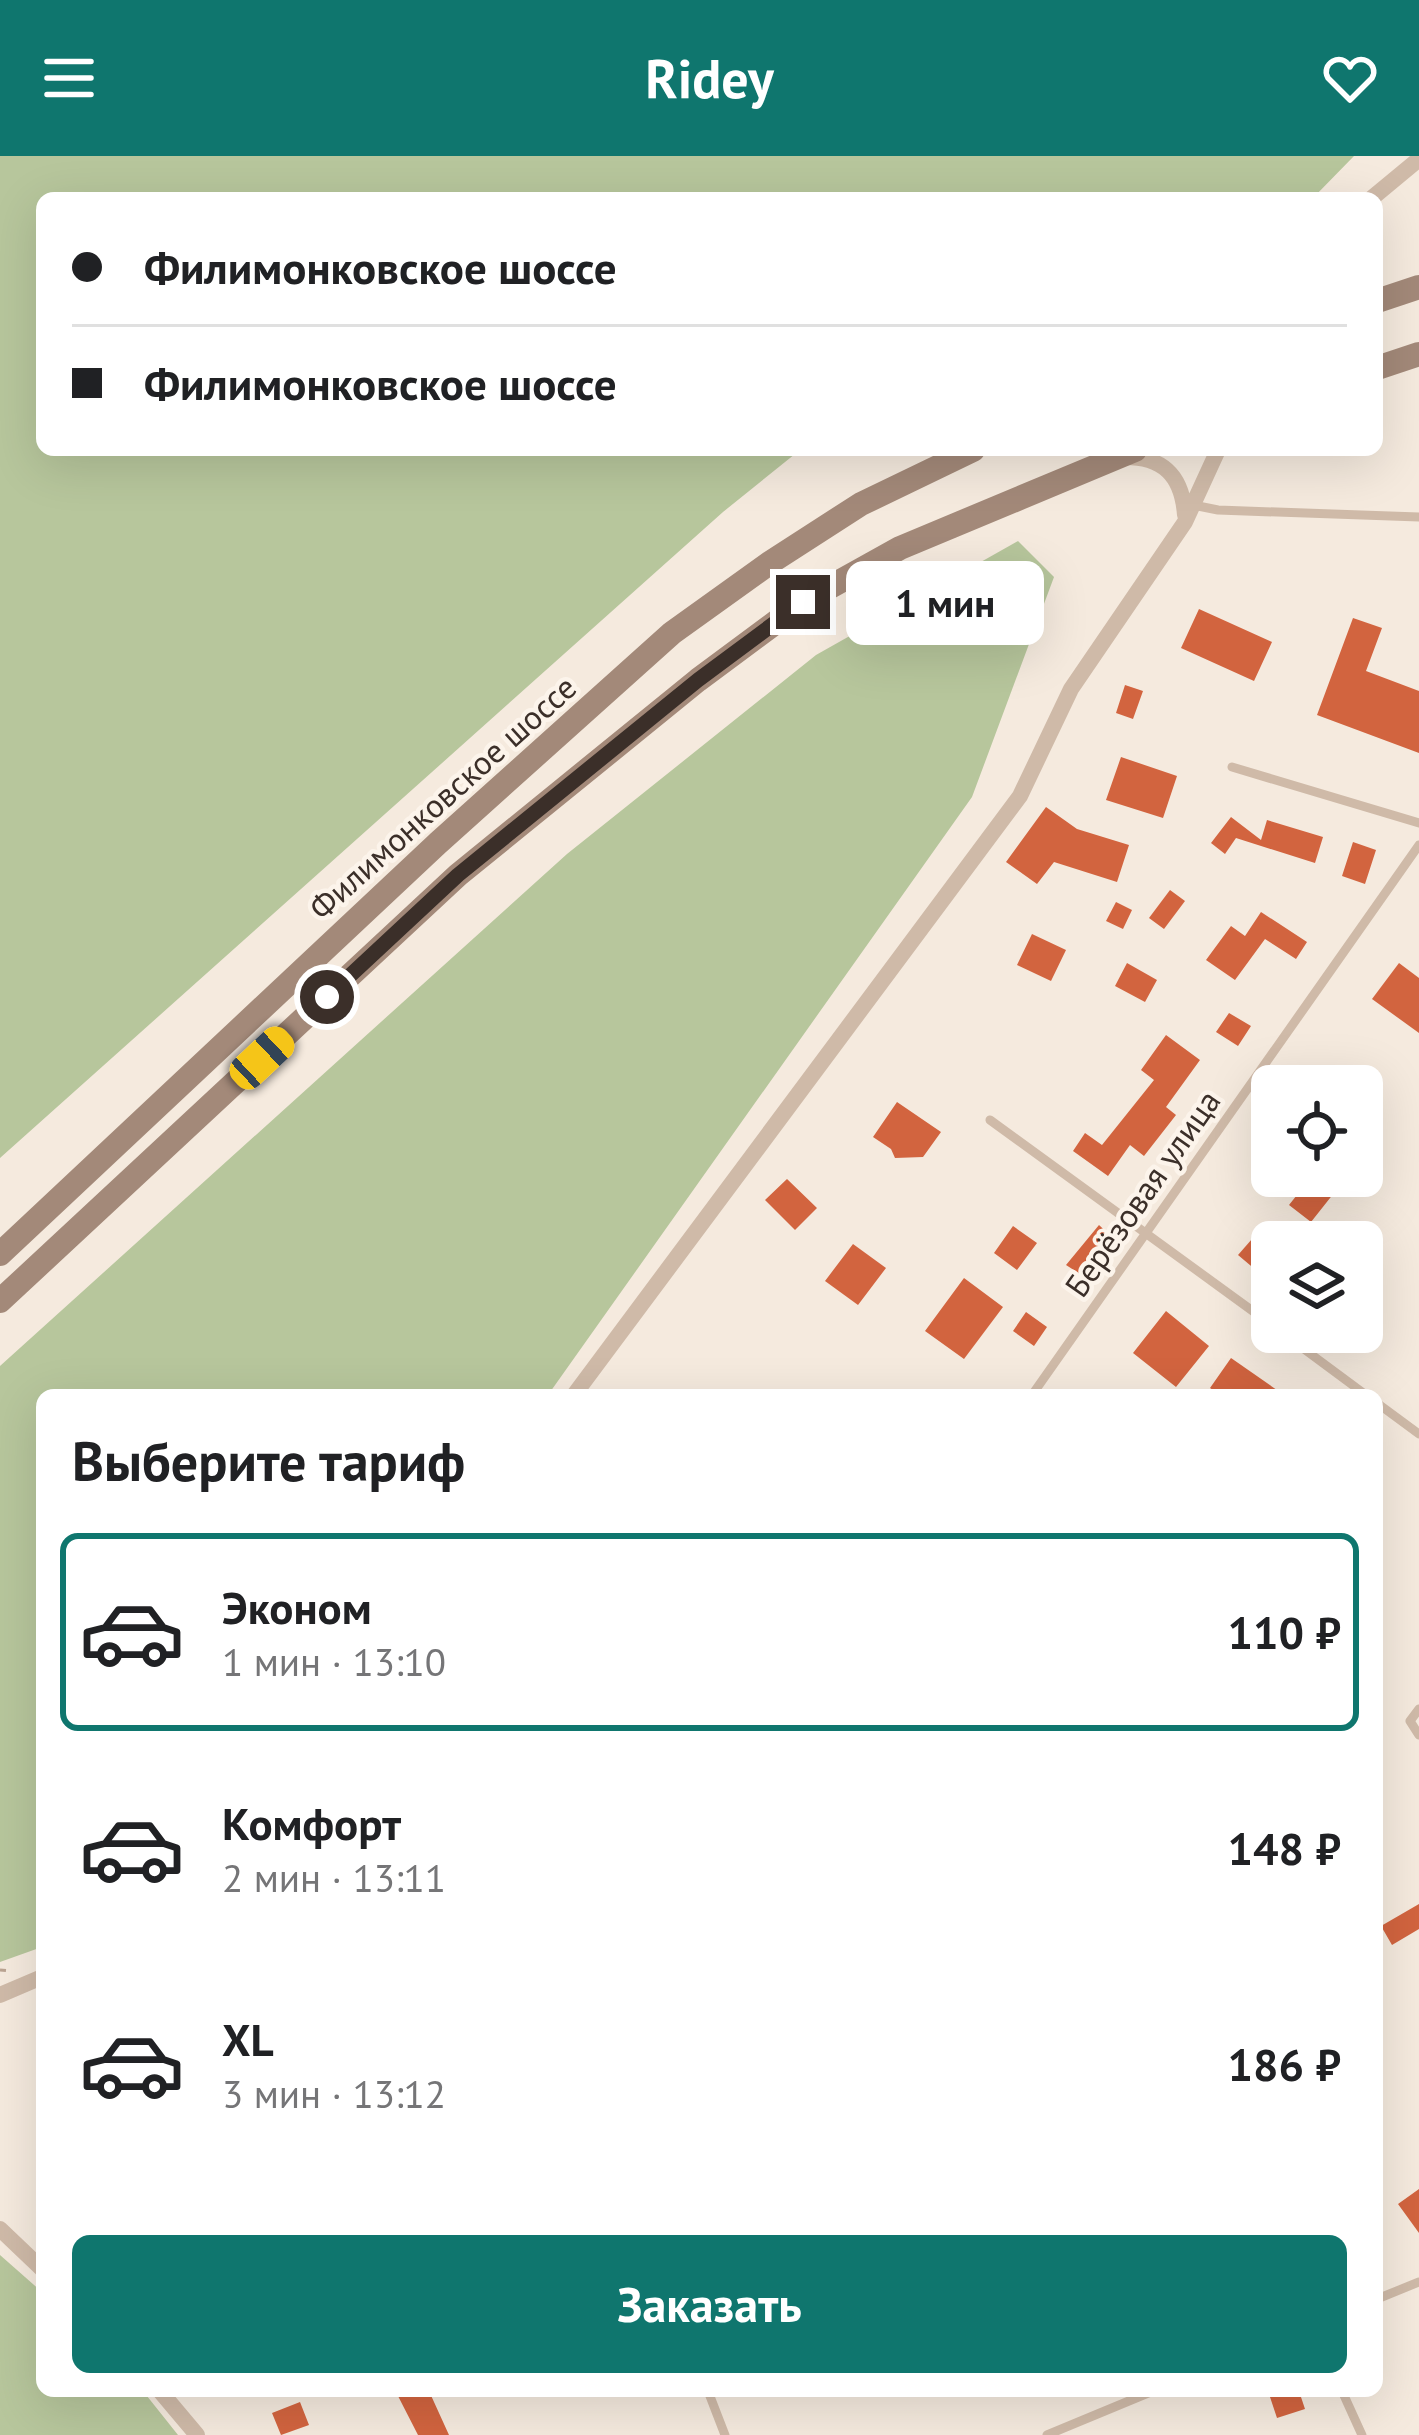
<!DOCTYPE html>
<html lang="ru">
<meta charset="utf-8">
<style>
:root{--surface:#fff;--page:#f2f2f2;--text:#202124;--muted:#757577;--line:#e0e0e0;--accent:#0f766e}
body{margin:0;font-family:"PT Sans",sans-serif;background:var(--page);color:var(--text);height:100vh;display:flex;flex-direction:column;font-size:45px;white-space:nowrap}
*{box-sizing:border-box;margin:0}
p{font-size:39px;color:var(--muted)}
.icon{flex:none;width:66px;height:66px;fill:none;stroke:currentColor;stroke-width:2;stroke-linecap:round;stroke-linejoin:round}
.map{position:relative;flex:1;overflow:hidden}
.details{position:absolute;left:36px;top:1233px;width:1347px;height:1008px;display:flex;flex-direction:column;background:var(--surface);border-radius:18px;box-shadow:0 12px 48px #0002}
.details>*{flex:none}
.hud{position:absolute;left:36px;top:36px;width:1347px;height:264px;border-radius:18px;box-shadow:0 12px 48px #0002;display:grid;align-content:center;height:264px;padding:0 36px;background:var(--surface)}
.buttons{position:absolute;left:1251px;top:909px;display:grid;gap:24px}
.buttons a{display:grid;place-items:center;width:132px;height:132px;border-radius:18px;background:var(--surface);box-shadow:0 12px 48px #0002;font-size:60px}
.end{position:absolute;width:54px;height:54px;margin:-27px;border:15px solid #3b2f29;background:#fff;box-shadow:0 0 0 6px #fff}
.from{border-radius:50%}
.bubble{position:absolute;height:84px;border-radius:18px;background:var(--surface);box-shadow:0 12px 48px #0002;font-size:39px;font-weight:700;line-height:84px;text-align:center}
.car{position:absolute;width:36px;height:72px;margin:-36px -18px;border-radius:15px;box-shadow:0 0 9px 3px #0007;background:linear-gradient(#f5c518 24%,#345 0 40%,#f5c518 0 76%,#345 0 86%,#f5c518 0)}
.hud b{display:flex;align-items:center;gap:42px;height:114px;font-size:45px}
.hud b+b{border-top:3px solid var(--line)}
.hud i{width:30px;height:30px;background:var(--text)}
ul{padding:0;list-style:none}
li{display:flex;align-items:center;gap:36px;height:198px;margin:0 24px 18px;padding:0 12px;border:6px solid transparent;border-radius:18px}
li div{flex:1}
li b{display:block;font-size:45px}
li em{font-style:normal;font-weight:700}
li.on{border-color:var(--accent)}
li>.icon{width:108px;height:108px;stroke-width:1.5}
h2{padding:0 36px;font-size:54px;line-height:144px}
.button{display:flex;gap:24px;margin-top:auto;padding:24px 36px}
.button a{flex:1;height:138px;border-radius:18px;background:var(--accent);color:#fff;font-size:48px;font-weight:700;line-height:138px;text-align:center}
header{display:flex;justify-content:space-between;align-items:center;height:156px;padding:0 36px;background:var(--accent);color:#fff;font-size:54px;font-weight:700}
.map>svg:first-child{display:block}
.green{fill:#b7c69c}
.building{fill:#d2643f}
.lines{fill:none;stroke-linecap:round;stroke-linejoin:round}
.path{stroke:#bba492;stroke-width:3;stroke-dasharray:6 6;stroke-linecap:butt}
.service{stroke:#cfbaa8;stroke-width:9}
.minor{stroke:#cfbaa8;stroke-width:16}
.secondary{stroke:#a38979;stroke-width:24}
.route{stroke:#3b2f29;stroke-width:15}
.labels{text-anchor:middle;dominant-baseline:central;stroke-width:9;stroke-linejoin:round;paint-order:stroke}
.street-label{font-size:33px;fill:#3b2f29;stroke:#fcf4eb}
</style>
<header><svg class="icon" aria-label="menu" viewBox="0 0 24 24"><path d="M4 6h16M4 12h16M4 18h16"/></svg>Ridey<svg class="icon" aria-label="heart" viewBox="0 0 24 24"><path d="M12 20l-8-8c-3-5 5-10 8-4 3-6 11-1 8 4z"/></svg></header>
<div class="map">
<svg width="1419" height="2279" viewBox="0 0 1419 2279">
<rect width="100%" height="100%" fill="#f5eade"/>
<path class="green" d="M0 0H1354L1313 42H42V294H800L723 356 0 1002Z
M1018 385 1054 421 972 641 548 1239H42V1791L0 1806V1210L567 698 816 499Z
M0 2099 42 2136V2235H143L178 2279H0Z"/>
<path class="building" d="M1199 453 1272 486 1254 525 1181 492Z
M1353 462 1382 472 1366 515 1419 535V597L1317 559Z
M1125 529 1143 535 1133 563 1116 557Z
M1121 601 1177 620 1163 662 1106 644Z
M1046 651 1077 673 1129 689 1117 726 1054 706 1037 728 1006 706Z
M1231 661 1261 684 1267 664 1323 681 1315 707 1236 682 1225 698 1211 687Z
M1353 686 1376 694 1365 728 1342 720Z
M1170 734 1185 745 1164 773 1149 762Z
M1116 746 1132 754 1123 773 1106 765Z
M1261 756 1307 786 1296 803 1265 783 1235 824 1206 804 1231 770 1245 780Z
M1032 778 1066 794 1051 825 1017 809Z
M1127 807 1157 824 1145 846 1115 830Z
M1399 807 1419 822V877L1372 843Z
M1229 857 1251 870 1238 890 1216 876Z
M1166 879 1200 904 1166 951 1176 959 1144 1000 1130 989 1108 1020 1073 995 1085 977 1102 989 1154 924 1141 914Z
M897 946 941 976 923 1001 895 1002 891 993 873 981Z
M1312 1020 1334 1037 1311 1066 1289 1049Z
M787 1023 817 1052 795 1074 765 1044Z
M1266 1067 1288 1086H1272V1110L1263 1120 1238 1099Z
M1099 1069 1115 1084 1101 1101 1094 1095 1080 1118 1066 1109Z
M1013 1070 1037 1087 1017 1114 994 1097Z
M853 1088 886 1112 858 1149 825 1125Z
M964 1122 1003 1151 964 1203 925 1175Z
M1166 1155 1209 1190 1176 1231 1133 1197Z
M1026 1156 1047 1171 1034 1190 1013 1175Z
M1231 1202 1284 1239H1220L1210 1232Z
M1419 1748V1773L1392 1789 1381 1770Z
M1419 2033V2077L1398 2048Z
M411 2235H429L449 2279H418L398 2240Z
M1268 2235H1299L1305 2253 1277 2262Z
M300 2246 309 2269 281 2279 272 2257Z"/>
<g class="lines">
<path class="path" d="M0 1814 10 1815"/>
<path class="service" d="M1193 349 1218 354 1419 361
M1232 611 1419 667
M990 964 1272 1169
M1281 1176 1366 1239
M1032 1239 1419 689
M1377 1247 1419 1278
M1419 1553 1410 1565 1419 1579
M1377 2143 1419 2126
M708 2235 725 2279
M1342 2235 1362 2279
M1047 2279 1153 2235"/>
<path class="minor" d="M1372 42 1419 3
M1122 301C1163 300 1182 319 1185 359
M574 1239 1020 640 1071 533 1185 366 1218 294
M0 1839 42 1821
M0 2073 42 2113
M160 2235 197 2279"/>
<path class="secondary" d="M1377 145 1419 131
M1377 212 1419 198
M0 1098 438 687 672 477 771 406 861 348 973 294
M0 1145 458 719 698 524 803 446 900 392 1135 294"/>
</g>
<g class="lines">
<path class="route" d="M327 841 458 719 698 524 803 446"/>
</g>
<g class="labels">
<g class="street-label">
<text transform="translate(442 641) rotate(-42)">Филимонковское шоссе</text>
<text transform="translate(1142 1037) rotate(-55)">Берёзовая улица</text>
</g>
</g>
</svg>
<div class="buttons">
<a><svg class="icon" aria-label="locate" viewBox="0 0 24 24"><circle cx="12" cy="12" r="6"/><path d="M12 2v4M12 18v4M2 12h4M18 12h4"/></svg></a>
<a><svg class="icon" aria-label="layers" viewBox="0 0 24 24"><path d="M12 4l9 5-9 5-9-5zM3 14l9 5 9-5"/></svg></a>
</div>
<i class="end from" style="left:327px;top:841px"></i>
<i class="end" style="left:803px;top:446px"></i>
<div class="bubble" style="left:846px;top:405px;width:198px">1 мин</div>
<i class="car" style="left:262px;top:902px;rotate:47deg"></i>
<div class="hud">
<b><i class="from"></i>Филимонковское шоссе</b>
<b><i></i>Филимонковское шоссе</b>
</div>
<section class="details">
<h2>Выберите тариф</h2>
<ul>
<li class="on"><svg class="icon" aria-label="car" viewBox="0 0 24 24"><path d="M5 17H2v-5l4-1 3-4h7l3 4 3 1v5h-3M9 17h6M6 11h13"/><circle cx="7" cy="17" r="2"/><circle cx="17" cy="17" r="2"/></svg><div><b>Эконом</b><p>1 мин · 13:10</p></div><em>110 ₽</em></li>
<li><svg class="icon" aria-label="car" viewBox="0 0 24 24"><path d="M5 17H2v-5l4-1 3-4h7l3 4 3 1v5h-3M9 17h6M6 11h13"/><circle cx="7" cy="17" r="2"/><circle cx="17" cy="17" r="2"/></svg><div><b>Комфорт</b><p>2 мин · 13:11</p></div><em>148 ₽</em></li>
<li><svg class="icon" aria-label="car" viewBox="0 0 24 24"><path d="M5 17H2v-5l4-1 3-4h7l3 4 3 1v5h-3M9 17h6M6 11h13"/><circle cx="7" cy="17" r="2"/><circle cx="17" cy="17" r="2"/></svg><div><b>XL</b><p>3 мин · 13:12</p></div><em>186 ₽</em></li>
</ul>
<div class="button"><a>Заказать</a></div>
</section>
</div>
